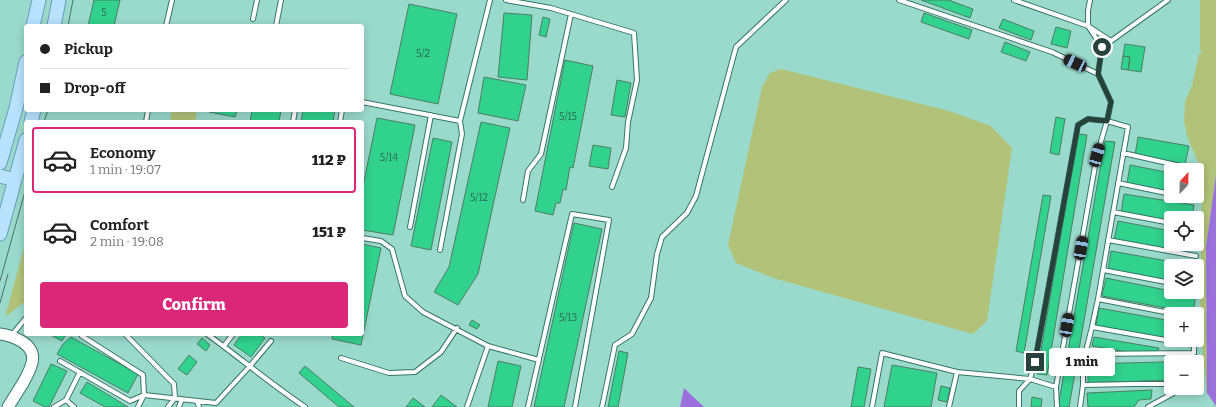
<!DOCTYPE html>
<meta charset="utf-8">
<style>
:root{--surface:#fff;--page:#f2f2f2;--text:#222;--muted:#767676;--line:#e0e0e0;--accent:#db2777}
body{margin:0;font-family:Bitter,serif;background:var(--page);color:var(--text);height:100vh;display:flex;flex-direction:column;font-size:15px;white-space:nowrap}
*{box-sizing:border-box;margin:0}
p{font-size:13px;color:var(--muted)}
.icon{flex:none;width:22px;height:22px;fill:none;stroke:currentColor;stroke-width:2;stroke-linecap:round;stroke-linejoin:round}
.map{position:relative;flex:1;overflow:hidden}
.details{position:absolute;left:24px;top:120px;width:340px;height:216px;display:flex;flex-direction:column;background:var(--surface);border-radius:4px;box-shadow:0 2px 10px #0003}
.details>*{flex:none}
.guide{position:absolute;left:24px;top:24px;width:340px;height:88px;border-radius:4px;box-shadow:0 2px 10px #0003;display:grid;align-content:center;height:88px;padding:0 16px;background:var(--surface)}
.needle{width:26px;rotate:22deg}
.fabs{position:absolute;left:1164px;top:163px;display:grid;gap:8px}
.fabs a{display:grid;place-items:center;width:40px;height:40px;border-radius:4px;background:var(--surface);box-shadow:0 2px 10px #0003;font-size:20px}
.end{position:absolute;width:18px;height:18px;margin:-9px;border:5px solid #27423c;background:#fff;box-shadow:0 0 0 2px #fff}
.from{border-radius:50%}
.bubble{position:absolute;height:28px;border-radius:4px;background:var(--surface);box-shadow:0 2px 10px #0003;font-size:13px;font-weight:800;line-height:28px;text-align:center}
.car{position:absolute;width:12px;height:24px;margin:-12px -6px;border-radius:5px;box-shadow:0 0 3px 1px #0007;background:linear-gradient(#222 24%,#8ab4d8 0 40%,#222 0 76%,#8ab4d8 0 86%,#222 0)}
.guide b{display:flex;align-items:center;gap:14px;height:38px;font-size:15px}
.guide b+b{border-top:1px solid var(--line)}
.guide i{width:10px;height:10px;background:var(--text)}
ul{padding:7px 0 0;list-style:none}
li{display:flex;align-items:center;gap:12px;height:66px;margin:0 8px 6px;padding:0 8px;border:2px solid transparent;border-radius:4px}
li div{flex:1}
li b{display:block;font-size:15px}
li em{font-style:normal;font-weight:800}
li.current{border-color:var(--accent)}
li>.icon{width:36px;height:36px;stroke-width:1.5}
.primary-button{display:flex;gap:8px;margin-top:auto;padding:8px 16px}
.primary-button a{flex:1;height:46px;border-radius:4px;background:var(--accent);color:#fff;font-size:16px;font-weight:800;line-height:46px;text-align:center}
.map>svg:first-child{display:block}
.green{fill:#b2c379}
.water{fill:#9c71de}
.building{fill:#31d18e;stroke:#4d7e64}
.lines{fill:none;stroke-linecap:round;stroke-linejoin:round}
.lane-casing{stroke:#367569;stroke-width:6}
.secondary-casing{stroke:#367569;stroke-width:13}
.primary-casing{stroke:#679dba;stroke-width:15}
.lane{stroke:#fff;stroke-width:4}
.secondary{stroke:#fff;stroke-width:11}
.primary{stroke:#b8e2fe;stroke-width:13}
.tram{stroke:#4a7168;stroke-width:1}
.route{stroke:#27423c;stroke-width:5}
.labels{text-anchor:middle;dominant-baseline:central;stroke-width:3;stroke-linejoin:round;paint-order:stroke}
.number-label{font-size:10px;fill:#2a6650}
</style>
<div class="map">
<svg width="1216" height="407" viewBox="0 0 1216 407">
<rect width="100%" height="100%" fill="#9adacc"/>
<path class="green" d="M1200 0H1216V175L1206 247 1207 393 1200 330 1202 172 1187 136 1184 121 1185 102 1192 85 1199 54 1203 50H1200Z
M781 69 949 111 991 126 1012 148 987 321 973 334 773 278 736 263 728 245 762 87 770 73Z
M172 110H197L195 122H173L170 121Z
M26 241V301L5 317Z"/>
<path class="water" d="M1216 175V406L1207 393 1206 247Z
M684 388 704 407H680Z"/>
<path class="building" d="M94 0H120L114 26H88Z
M921 0H951V1L973 9 970 18Z
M409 4 457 14 438 104 390 94Z
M504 13 532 15 527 80 498 77Z
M924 13 972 30 969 39 921 22Z
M543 17 550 19 546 37 539 35Z
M1003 19 1034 31 1031 40 999 28Z
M1056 27 1071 31 1067 48 1051 44Z
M1005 42 1030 52 1026 61 1001 52Z
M1125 44 1145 47 1141 72 1128 70 1130 57 1123 56Z
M1123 56 1130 57 1128 70 1121 69Z
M565 60 593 66 573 168 570 167 566 190 563 189 560 203H556L553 215 535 211Z
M484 77 526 85 518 121 478 113Z
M617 80 631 83 625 117 611 115Z
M209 110H237L235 117 209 112Z
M252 110H281L279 122H250Z
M303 110H335L333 122H301Z
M1056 117 1065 119 1059 155 1050 153Z
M377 118 415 125 393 235 362 230V191Z
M481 122 510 128 478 274 458 305 434 292 449 267Z
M1078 134 1087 135 1047 375 1037 374Z
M1138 137 1189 146 1185 164 1135 155Z
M433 138 452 142 431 250 411 246Z
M1105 141 1115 142 1069 407H1058Z
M593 145 611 148 608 169 589 166Z
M1130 165 1171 173V192L1127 183Z
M1124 194 1194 205 1192 218H1171V221L1121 213Z
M1043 195 1051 196 1024 353 1016 351Z
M1118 221 1171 231V244H1189L1187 254 1114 240Z
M574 223 602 229 564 407H534Z
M362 244 381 248 361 345 332 339 333 334H362Z
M1111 251 1196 266H1171V281L1108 270Z
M1106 278 1171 291V292H1179L1196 295 1193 313 1102 296Z
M1099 308 1171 321V340H1191V344L1096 326Z
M472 320 480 325 477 329 469 325Z
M49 334H66L62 341Z
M242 334H260L265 338 251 357 234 345Z
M71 337 138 374 128 393 57 354 63 344Z
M1094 337 1159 348 1157 353 1128 352 1092 346Z
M202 338 210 345 206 351 197 344Z
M619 351 628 353 618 407H608Z
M189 355 197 362 187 375 178 369Z
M498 361 521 366 512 407H488Z
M1198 361 1199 380H1197V362H1171V380L1088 383V364Z
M51 364 67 371 49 407H45L33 401Z
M892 365 937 373 931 407H884Z
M305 366 354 407H339L299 373Z
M858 367 871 369 864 407H851Z
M87 382 128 407H105L80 393Z
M941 386 950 388 947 402 938 400Z
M1152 390 1151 399 1139 400 1134 407H1088L1087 393Z
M441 395 457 407H432Z
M1032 397 1042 399 1041 407H1031Z
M413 398 425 407H406Z"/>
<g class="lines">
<g class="lane-casing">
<path id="lane" d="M506 0 551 8 634 33 637 80 628 122 626 148 612 187
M899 0 1052 52 1098 74
M1014 0 1088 26 1111 41 1168 0
M253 19 257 0
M166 26 172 0
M276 26 281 0
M362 102 460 121
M146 122 148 110
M293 122 295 110
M340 122 342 110
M1123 153 1194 169
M1118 183 1171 194
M1181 196 1199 199
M523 200 528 171 541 154 571 14
M1113 212 1171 223
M410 227 431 115
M362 238 381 241 392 249 405 296 423 312 488 346 539 360
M1108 240 1196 256
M440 250 462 134 460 121 490 0
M1103 270 1171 283
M1197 288H1200
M1098 299 1175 314
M1197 318 1198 319
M125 334 174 384 175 398 168 407
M207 334C240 358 271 384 305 407
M11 336 26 318
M82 336 143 375 144 395 138 407
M224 346 233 334
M1086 354 1194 353V345L1092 327
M341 358 389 373 415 372 441 352 457 328
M60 361 130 401 144 395 216 403 250 366 271 341
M1083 385 1132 384H1171
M197 401 199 407
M54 407 66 400
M74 407 66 400 80 372
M179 407 182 399
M467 407 488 346
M528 407 572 214 609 220 575 407
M602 407 615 345 632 334 651 298 657 254 662 237 687 213 696 196 736 47 786 0
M872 407 882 353 957 372 1030 379 1056 387
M949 407 957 372
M1019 407V391L1030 379 1035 362 1078 125 1088 119 1107 121 1128 127 1098 299 1092 327 1083 363V385L1080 407
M1057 407 1056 387 1097 155 1107 121 1111 102 1098 74 1102 47 1088 26V11L1090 0
M1148 407 1183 388"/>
</g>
<g class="secondary-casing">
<path id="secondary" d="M0 334C8 335 14 337 21 341 40 352 32 367 23 383 18 391 13 399 8 407"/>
</g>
<g class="primary-casing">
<path id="primary" d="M33 26 39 0
M54 26 59 0
M31 122 34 110
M0 163 16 108 26 62
M0 176 15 180
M0 234 26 140"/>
</g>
<use href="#lane" class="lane"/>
<use href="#secondary" class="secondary"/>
<use href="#primary" class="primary"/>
<path class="tram" d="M68 26 73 0
M44 122 48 110
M0 281 26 188
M0 303 8 274"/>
</g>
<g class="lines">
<path class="route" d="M1035 362 1078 125 1088 119 1107 121 1111 102 1098 74 1102 47"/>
</g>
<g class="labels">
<g class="number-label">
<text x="104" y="13">5</text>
<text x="423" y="54">5/2</text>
<text x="568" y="117">5/15</text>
<text x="389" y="158">5/14</text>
<text x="479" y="198">5/12</text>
<text x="568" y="318">5/13</text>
</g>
</g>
</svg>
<div class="fabs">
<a><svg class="needle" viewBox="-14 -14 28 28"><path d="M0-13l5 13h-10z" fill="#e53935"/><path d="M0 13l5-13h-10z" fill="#767676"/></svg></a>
<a><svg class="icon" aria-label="locate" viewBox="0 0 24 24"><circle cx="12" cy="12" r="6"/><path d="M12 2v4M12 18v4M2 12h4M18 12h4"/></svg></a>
<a><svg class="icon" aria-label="layers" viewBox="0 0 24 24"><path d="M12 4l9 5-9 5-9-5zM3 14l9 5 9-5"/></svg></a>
<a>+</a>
<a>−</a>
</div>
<i class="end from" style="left:1102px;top:47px"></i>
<i class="end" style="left:1035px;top:362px"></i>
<div class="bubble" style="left:1049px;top:348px;width:66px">1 min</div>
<i class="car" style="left:1075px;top:63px;rotate:295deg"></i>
<i class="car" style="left:1097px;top:155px;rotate:16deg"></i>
<i class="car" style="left:1081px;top:248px;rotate:10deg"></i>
<i class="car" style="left:1067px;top:325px;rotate:10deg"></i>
<div class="guide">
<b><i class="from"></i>Pickup</b>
<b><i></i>Drop-off</b>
</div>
<section class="details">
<ul>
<li class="current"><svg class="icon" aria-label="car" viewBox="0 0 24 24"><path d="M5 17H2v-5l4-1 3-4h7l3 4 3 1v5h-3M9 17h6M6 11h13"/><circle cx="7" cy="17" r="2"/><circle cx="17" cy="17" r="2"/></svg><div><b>Economy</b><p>1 min · 19:07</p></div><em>112 ₽</em></li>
<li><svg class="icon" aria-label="car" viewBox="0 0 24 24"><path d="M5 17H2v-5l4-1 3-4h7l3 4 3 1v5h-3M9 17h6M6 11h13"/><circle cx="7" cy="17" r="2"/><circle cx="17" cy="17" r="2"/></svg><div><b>Comfort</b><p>2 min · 19:08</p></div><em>151 ₽</em></li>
</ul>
<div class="primary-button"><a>Confirm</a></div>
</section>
</div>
